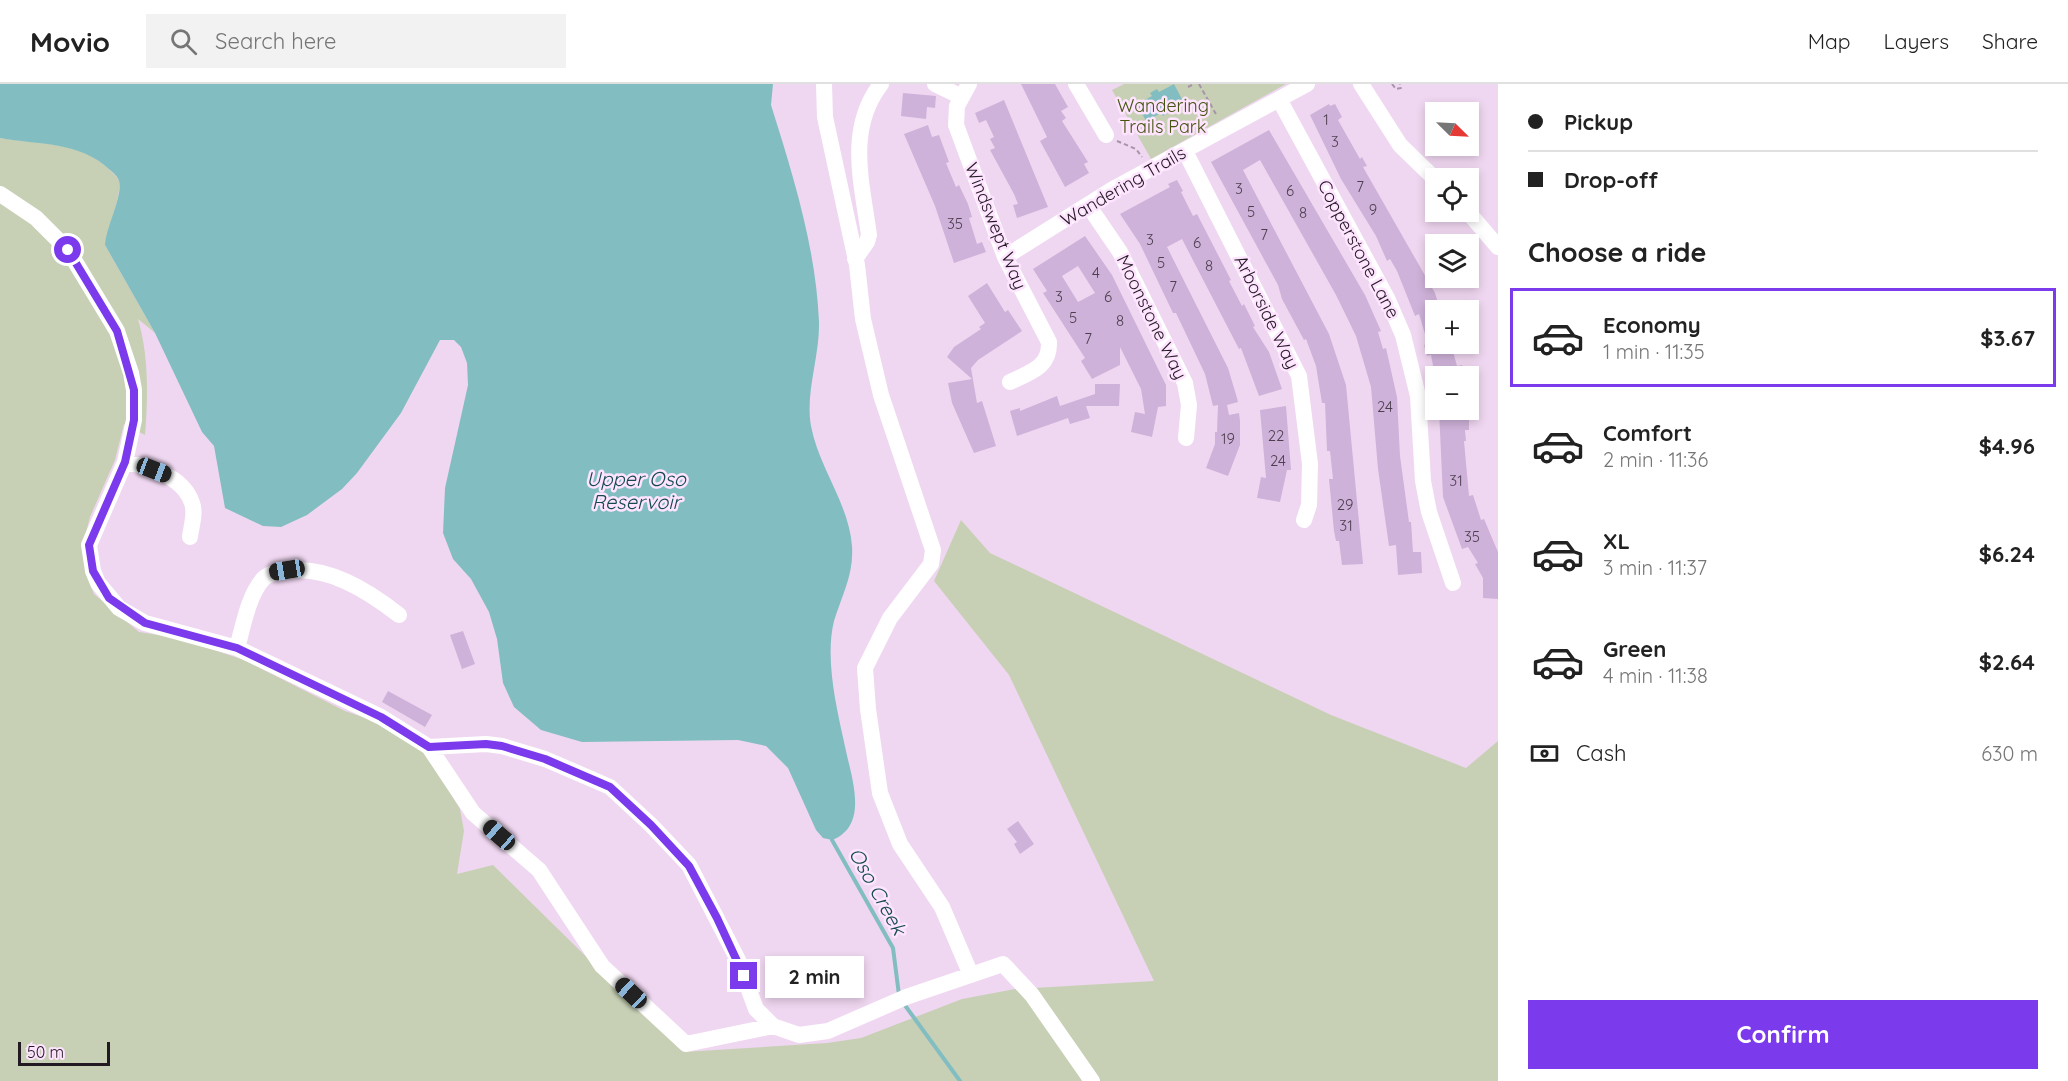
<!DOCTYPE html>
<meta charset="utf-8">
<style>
:root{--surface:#fff;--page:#f2f2f2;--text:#222;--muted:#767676;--line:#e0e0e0;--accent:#7c3aed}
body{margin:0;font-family:Quicksand,sans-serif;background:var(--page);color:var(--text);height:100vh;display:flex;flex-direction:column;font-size:22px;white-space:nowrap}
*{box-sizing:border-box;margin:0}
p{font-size:20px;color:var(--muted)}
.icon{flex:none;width:33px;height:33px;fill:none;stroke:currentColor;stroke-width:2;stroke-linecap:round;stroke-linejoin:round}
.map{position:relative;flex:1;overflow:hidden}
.details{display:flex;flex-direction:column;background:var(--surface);width:570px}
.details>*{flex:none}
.guide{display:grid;align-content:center;height:132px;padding:0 30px;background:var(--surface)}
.needle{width:39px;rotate:114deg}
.fabs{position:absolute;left:1425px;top:18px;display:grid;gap:12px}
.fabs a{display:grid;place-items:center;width:54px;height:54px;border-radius:0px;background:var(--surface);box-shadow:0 3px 9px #0003;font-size:30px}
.scale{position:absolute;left:18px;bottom:15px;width:92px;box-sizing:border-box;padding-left:6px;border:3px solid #221922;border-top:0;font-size:16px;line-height:21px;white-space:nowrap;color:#221922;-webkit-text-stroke:4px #fee4ff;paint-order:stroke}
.end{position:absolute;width:27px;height:27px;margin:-14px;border:8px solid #7c3aed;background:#fff;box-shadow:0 0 0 3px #fff}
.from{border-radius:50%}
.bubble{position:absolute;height:42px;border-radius:0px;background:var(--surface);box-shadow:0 3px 9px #0003;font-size:20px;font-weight:700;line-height:42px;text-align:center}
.car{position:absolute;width:18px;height:36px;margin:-18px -9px;border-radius:8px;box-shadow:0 0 4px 2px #0007;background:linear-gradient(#222 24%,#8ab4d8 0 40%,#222 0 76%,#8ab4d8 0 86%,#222 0)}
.guide b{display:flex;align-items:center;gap:21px;height:57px;font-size:22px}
.guide b+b{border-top:2px solid var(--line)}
.guide i{width:15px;height:15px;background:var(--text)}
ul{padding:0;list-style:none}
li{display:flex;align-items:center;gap:18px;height:99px;margin:0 12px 9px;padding:0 18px;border:3px solid transparent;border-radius:0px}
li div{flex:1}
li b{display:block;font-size:22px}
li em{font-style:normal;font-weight:700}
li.selected{border-color:var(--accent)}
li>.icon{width:54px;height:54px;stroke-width:1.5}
h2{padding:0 30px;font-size:27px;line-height:72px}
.pay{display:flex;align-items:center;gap:15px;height:66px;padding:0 30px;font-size:22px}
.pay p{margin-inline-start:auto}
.cta{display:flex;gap:12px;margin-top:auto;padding:12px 30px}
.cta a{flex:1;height:69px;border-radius:0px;background:var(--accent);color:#fff;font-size:24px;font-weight:700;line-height:69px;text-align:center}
header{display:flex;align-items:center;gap:36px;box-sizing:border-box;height:84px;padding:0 30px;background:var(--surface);border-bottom:2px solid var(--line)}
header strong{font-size:28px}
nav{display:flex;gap:33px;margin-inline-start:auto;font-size:21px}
.search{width:420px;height:54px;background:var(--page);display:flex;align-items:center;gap:15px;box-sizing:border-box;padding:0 21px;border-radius:0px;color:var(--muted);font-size:22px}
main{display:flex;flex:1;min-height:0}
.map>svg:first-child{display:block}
.green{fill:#c7d0b5}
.water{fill:#82bec1}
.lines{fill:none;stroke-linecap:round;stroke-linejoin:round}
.stream{stroke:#82bec1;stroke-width:4}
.building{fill:#cfb2d9;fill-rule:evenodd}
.path{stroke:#a794a8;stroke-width:2;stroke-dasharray:4.5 3;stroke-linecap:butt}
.minor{stroke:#fff;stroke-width:16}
.route{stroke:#7c3aed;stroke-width:8}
.labels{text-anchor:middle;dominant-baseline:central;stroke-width:5;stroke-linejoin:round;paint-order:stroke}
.number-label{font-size:15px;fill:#4d3f50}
.park-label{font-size:18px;fill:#455410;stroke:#fee4ff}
.street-label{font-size:18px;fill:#221922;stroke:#fee4ff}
.water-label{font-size:20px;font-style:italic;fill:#144a4d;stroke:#fee4ff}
</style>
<header>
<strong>Movio</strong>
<div class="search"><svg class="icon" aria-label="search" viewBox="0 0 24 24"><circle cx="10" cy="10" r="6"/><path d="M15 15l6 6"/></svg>Search here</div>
<nav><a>Map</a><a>Layers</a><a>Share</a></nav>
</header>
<main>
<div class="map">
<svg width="1498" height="997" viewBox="0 0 1498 997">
<rect width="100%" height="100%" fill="#f0d7f1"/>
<path class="green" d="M1124 0H1286L1151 75 1112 6Z
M0 54C38 60 81 57 110 86 113 89 118 93 119 97 122 109 108 147 105 161L155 249 138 235C149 272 148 313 145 351L124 340 115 376 90 433 83 460 86 490 94 510 139 548 178 554 244 576 345 627 372 636 424 665 460 725 464 747 457 790 493 781 683 968 827 959 861 954 962 915 1015 905 1154 897 1009 591 934 497 961 436 990 469 1331 631 1466 684 1498 657V997H0Z"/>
<path class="water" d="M0 0H773L771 21C793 91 816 164 819 238 820 272 805 309 811 342 819 384 849 420 852 462 854 490 842 511 834 537 828 561 831 590 835 614 838 631 842 649 846 667 852 695 869 742 832 756L823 754 816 746 788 684 766 662 738 656 582 658 541 646 514 623 503 599 497 555 489 528 471 495 453 475 443 449 445 404 468 301 467 279 461 263 454 256H440L401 329 357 389 342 405 307 431 281 443 263 442 225 424 214 362 202 348 155 249 105 161C106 143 123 112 119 97 118 93 114 89 110 86 80 57 38 61 0 54Z
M1174 0 1183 17 1168 25 1169 28 1163 32 1161 29 1146 37 1137 20 1152 12 1150 9 1157 5 1159 8Z"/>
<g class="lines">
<path class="stream" d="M832 756 893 864 899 911
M904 920 960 997"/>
</g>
<path class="building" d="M1021 0H1055L1068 23 1061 27 1066 34 1062 37 1088 78 1084 80 1089 89 1065 103 1040 57 1047 53Z
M903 9 936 12 935 24 927 23 926 35 901 32Z
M1004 16 1048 123 1017 134 1013 121 1018 120 1014 110 990 66 995 64 990 55 994 53 986 36 979 39 975 29Z
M1329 20 1330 22 1335 20 1342 33 1338 36 1360 75 1362 73 1367 82 1363 83 1435 209 1439 222 1436 223V260H1451L1457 282 1462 281 1464 292H1435L1431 271 1427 272 1424 261 1428 260 1419 230 1415 232 1397 187 1390 175 1387 177 1376 152 1341 95 1310 31Z
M928 41 932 53 939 51 949 78 946 79 956 103 959 101 968 120 972 133 969 134 977 160 982 158 986 168 954 179 935 122 904 50Z
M1269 46 1365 211 1381 247 1378 248 1383 265 1386 264 1397 313 1400 372 1409 438H1411L1413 468H1421L1422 489 1398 491 1396 461 1389 462 1378 385 1371 303 1356 252 1336 211 1260 76 1243 86 1329 250 1346 301 1363 480 1342 481 1339 457H1336L1334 447 1329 395H1333L1330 367H1327L1325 319H1322L1316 282 1306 255 1304 256 1282 215 1278 201 1211 78Z
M1177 96 1183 107 1181 108 1193 132 1197 130 1231 196 1229 197 1242 222 1244 220 1255 242 1253 243 1269 268 1282 305 1259 312 1241 264 1239 265 1182 155 1167 163 1228 284 1237 314 1238 318 1227 321 1229 331 1239 329 1240 337V361L1228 392 1206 384 1215 360V348H1217L1218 321 1213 322 1205 290 1176 229H1173L1140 160 1120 130 1170 103 1168 100Z
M1085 152 1112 191 1166 301V322L1158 323 1152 353 1131 348 1135 328 1145 330 1141 305 1120 263V281L1092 295 1081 277 1085 274 1043 209 1047 207 1033 185ZM1078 182 1095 209 1078 218 1062 192Z
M987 199 1005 228 1008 226 1022 247 978 276 971 284 977 319 982 317 996 362 974 369 952 319 948 299 972 295 947 273 954 263 981 245 979 243 985 239 968 212Z
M1095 300H1120L1119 322H1086L1090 334 1070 340 1068 334 1017 352 1010 327 1020 324V327L1057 312 1060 322 1095 310Z
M1286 322 1291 386H1287L1280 418 1257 414 1261 393 1266 394 1260 326Z
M1439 326H1463L1464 335H1469V346H1465L1466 357H1464L1469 412 1473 411 1481 436 1484 435 1498 468V515L1483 514V494L1475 480 1478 479 1468 463 1462 465 1443 413Z
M463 547 475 580 462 585 450 551Z
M388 607 432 631 425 643 382 618Z
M1018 737 1034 760 1020 770 1014 760 1017 758 1007 745Z"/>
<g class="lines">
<path class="path" d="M1199 0 1217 32
M1392 0 1396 5 1401 4 1400 0
M1188 3 1194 0
M1117 57 1136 65 1142 73"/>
<path class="minor" d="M824 0 825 33 857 181 863 235 881 311 933 466 931 480 890 534 865 584 868 625 880 709 900 760 942 823 971 891
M935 0 962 13
M969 0 957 22 956 41 1005 173 1049 258C1050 283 1031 288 1010 298
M1076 0 1106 51
M1361 0 1400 61 1436 96
M1279 15 1387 214 1403 251 1418 312 1423 397 1429 428 1453 499
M1185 67 1299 292 1310 380 1309 421 1304 436
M0 110 36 134 68 166 117 247 131 289 134 306V336L125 378 89 461 93 487 98 499 119 524 145 539 237 564 381 633 429 663 486 660 502 662 545 675 610 703 651 741 689 781 738 876 756 925 773 942 799 951 828 947 906 913 1003 880 1032 911 1092 997
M1088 121 1120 168 1185 299 1189 321 1186 354
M1468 128 1498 163
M1005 173 1113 105 1307 0
M855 175 867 158 869 151C862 99 846 45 881 0
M125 378C150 383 183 392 192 419 196 429 191 443 190 453
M237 564C243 543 248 512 263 495 269 489 277 488 285 487 327 481 367 506 399 531
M429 663 473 729 539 786 602 882 686 960 773 942"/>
</g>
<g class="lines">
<path class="route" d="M68 166 117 247 134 306V336L125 378 89 461 93 487 109 514 145 539 237 564 381 633 429 663 486 660 502 662 545 675 610 703 651 741 689 782 717 834 744 892"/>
</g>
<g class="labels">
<g class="number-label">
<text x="1326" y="35">1</text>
<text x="1335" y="57">3</text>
<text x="1360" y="102">7</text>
<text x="1239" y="104">3</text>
<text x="1290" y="106">6</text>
<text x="1373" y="125">9</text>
<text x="1251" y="127">5</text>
<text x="1303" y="128">8</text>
<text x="955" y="139">35</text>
<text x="1264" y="150">7</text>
<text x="1150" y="155">3</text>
<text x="1197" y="158">6</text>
<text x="1161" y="178">5</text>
<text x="1209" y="181">8</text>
<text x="1096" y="188">4</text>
<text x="1173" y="202">7</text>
<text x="1059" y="212">3</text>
<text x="1108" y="212">6</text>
<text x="1073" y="233">5</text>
<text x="1120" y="236">8</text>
<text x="1088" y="254">7</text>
<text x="1385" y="322">24</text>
<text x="1276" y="351">22</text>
<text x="1228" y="354">19</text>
<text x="1278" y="376">24</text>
<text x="1456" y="396">31</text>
<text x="1345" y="420">29</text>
<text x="1346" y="441">31</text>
<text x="1472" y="452">35</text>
</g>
<g class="park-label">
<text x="1163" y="21">Wandering<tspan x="1163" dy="21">Trails Park</tspan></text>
</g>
<g class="street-label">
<text transform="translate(1123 102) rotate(-30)">Wandering Trails</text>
<text transform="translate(996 142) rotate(68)">Windswept Way</text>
<text transform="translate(1359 165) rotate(62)">Copperstone Lane</text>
<text transform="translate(1267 228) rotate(64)">Arborside Way</text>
<text transform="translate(1152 233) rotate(64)">Moonstone Way</text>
</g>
<g class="water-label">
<text x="636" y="394">Upper Oso<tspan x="636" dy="23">Reservoir</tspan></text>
<text transform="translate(878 807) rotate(61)">Oso Creek</text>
</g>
</g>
</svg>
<div class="fabs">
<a><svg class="needle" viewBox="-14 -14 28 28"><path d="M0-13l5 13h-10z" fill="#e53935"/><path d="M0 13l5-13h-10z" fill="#767676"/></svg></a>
<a><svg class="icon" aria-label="locate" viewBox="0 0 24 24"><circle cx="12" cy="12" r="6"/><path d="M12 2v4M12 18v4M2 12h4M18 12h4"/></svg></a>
<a><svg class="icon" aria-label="layers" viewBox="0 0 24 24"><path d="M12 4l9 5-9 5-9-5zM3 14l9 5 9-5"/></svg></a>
<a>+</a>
<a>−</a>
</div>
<div class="scale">50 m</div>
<i class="end from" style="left:68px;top:166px"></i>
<i class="end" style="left:744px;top:892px"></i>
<div class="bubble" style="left:765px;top:872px;width:99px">2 min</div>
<i class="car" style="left:154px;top:386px;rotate:111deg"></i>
<i class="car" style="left:287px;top:486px;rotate:261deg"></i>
<i class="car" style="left:499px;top:751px;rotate:311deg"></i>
<i class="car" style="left:631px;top:909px;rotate:313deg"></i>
</div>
<section class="details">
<div class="guide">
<b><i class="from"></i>Pickup</b>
<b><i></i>Drop-off</b>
</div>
<h2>Choose a ride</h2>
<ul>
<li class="selected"><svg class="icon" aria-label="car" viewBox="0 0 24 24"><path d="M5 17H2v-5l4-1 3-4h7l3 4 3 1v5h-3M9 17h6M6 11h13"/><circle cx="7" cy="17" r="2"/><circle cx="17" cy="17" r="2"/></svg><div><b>Economy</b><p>1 min · 11:35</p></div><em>$3.67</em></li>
<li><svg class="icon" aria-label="car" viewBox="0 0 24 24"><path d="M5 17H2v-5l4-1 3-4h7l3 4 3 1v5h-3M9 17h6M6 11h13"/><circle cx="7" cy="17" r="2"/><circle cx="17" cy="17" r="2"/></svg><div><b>Comfort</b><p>2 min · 11:36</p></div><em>$4.96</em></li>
<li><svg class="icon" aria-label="car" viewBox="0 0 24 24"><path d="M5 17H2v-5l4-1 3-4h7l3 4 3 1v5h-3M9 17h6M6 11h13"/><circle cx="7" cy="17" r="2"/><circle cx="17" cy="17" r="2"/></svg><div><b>XL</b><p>3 min · 11:37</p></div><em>$6.24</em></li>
<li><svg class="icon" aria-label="car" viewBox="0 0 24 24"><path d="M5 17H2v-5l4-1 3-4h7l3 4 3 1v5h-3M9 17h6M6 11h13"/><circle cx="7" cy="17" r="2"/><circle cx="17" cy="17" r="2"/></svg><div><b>Green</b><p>4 min · 11:38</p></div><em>$2.64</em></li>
</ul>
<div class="pay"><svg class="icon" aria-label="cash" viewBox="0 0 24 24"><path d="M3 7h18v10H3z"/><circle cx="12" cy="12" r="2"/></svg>Cash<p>630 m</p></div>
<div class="cta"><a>Confirm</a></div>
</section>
</main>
